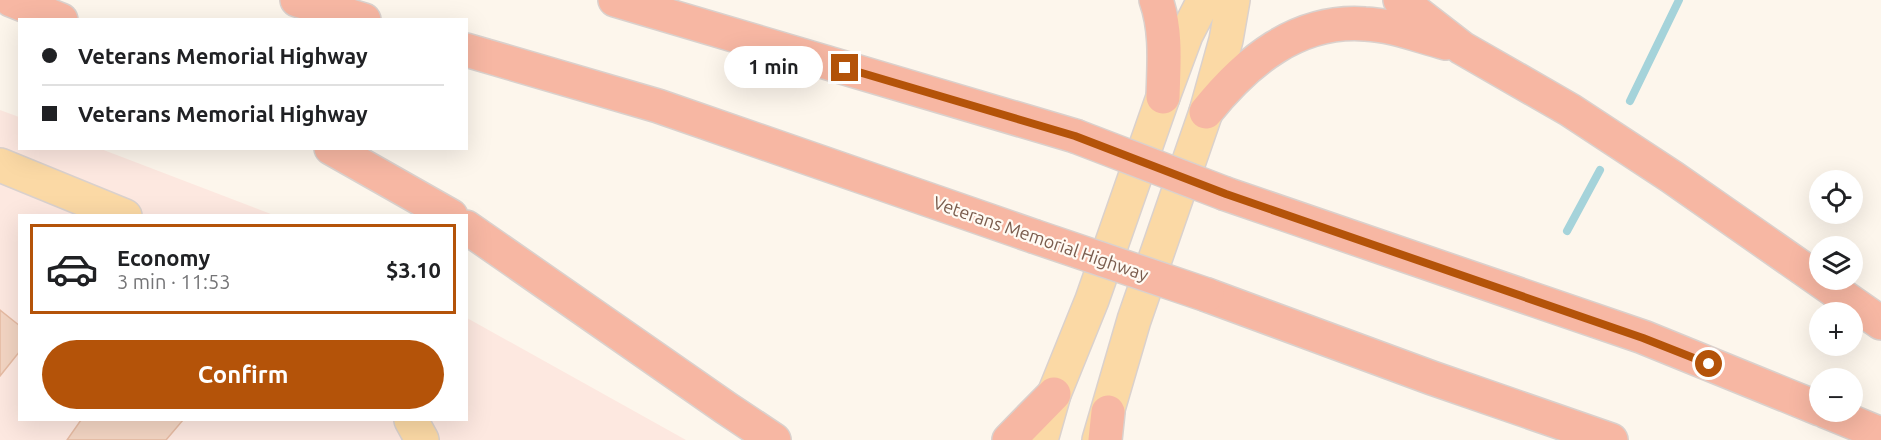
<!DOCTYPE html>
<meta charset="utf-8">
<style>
:root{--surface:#fff;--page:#f2f2f2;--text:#202124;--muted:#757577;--line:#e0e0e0;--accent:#b45309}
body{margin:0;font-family:Ubuntu,sans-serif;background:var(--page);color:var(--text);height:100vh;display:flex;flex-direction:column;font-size:22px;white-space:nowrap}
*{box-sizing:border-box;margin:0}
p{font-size:20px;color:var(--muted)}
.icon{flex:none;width:33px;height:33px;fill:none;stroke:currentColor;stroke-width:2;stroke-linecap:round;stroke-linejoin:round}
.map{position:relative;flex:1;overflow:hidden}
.side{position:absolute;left:18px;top:214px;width:450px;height:207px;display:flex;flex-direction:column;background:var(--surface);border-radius:0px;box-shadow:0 6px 24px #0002}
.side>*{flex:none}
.hud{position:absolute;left:18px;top:18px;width:450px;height:132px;border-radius:0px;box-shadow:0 6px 24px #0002;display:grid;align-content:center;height:132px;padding:0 24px;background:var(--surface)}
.tools{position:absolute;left:1809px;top:170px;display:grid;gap:12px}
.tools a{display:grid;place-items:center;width:54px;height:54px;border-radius:50%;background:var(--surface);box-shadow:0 6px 24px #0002;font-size:30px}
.end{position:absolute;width:27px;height:27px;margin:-14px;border:8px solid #b45309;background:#fff;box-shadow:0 0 0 3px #fff}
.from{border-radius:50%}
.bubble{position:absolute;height:42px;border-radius:21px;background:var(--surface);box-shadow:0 6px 24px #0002;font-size:20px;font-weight:600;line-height:42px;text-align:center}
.hud b{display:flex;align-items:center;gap:21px;height:57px;font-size:22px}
.hud b+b{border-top:2px solid var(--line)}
.hud i{width:15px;height:15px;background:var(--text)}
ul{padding:10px 0 0;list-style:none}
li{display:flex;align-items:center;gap:18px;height:90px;margin:0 12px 9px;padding:0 12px;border:3px solid var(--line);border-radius:0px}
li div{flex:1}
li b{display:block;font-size:22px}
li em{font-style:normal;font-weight:600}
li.current{border-color:var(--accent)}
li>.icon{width:54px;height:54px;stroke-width:1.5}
.cta{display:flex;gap:12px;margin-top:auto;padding:12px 24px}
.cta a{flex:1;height:69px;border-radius:36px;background:var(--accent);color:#fff;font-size:24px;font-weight:600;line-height:69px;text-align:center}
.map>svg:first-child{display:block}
.commercial{fill:#fde8e0}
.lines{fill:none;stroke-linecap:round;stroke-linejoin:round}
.stream{stroke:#a5d3da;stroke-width:8}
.building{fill:#f3d5c3;stroke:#e6bba3;stroke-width:1.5}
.major-casing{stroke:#dad1cd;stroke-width:36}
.highway-casing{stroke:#dad1cd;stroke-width:36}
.major{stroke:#fbd9a5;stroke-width:33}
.highway{stroke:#f7b7a3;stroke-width:33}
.highway-bridge-casing{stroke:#dad1cd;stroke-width:36;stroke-linecap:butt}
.highway-bridge{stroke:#f7b7a3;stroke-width:33}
.route{stroke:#b45309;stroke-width:8}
.labels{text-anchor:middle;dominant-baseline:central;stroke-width:4.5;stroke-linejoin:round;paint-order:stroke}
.street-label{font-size:18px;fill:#7a5c4d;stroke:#fffaf3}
</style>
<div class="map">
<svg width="1881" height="440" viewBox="0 0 1881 440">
<rect width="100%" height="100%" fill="#fdf6ec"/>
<path class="commercial" d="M0 110 19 117 20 148 101 149 276 216H20V420H466L467 318 686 440H0Z"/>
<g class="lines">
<path class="stream" d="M1630 101 1679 0
M1567 231 1600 170"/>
</g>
<path class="building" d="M0 310 20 326V351L0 376Z
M81 420H183L166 440H67Z"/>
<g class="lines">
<g class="major-casing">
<path id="major" d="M0 165 125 216
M411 420 422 440
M1041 440 1054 394 1092 300 1163 97 1186 35 1204 0
M1099 440 1134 320 1206 112 1226 40 1233 0"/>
</g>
<g class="highway-casing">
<path id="highway" d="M11 0 61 20
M297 0 364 20
M615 0 1075 136
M1156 0C1167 31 1164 64 1163 97
M1400 0 1462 48 1570 110 1672 177 1881 323
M466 50 658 106 1033 236
M1206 112C1246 62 1297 19 1365 24 1392 25 1419 36 1446 43
M331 148 451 216
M1226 194 1643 337 1820 409
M466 227 726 408 774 440
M1207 295 1432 378 1611 440
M1825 411 1881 434
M1009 440 1054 394
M1105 440 1108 412"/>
</g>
<use href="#major" class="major"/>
<use href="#highway" class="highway"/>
<g class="highway-bridge-casing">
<path id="highway-bridge" d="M1075 136 1226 194
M1033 236 1207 295"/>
</g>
<use href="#highway-bridge" class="highway-bridge"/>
</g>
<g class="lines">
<path class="route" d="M845 68 1075 136 1226 194 1643 338 1709 364"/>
</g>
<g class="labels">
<g class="street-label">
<text transform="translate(1041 238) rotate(19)">Veterans Memorial Highway</text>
</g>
</g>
</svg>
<div class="tools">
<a><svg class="icon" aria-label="locate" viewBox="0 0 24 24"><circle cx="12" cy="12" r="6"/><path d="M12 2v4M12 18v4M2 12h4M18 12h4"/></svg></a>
<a><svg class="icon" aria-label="layers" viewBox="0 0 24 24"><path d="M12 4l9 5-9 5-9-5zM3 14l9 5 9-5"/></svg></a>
<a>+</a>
<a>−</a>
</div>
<i class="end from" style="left:1709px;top:364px"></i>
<i class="end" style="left:845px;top:68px"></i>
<div class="bubble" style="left:724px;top:46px;width:99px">1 min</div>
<div class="hud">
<b><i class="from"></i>Veterans Memorial Highway</b>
<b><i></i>Veterans Memorial Highway</b>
</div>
<section class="side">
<ul>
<li class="current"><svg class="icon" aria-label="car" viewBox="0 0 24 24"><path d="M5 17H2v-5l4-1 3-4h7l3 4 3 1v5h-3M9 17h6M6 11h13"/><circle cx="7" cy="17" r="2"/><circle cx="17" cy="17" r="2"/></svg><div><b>Economy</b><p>3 min · 11:53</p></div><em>$3.10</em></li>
</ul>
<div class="cta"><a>Confirm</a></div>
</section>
</div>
